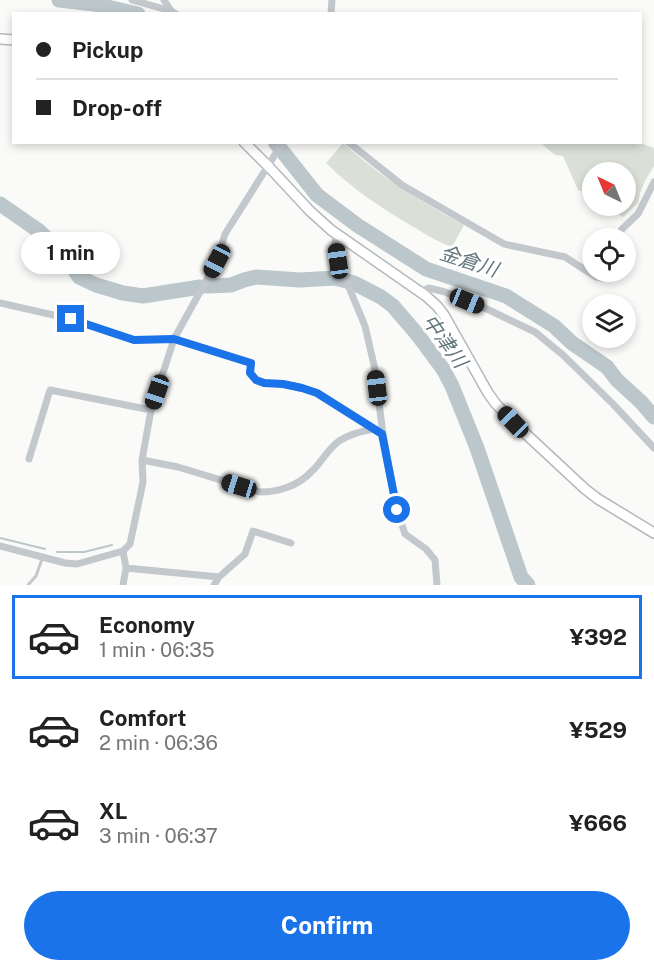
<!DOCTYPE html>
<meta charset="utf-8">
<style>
:root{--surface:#fff;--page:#f2f2f2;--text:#222;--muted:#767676;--line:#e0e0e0;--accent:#1a73e8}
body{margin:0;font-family:"Public Sans","Noto Sans JP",sans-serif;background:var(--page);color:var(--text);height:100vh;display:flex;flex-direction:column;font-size:22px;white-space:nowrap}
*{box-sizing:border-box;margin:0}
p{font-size:20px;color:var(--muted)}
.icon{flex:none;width:33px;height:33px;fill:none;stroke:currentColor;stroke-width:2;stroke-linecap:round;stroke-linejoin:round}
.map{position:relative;height:585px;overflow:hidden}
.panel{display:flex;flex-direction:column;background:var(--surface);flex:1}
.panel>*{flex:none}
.guide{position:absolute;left:12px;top:12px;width:630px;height:132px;border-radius:0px;box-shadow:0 3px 9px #0003;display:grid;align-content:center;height:132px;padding:0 24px;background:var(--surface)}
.needle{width:39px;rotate:317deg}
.fabs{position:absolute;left:582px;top:162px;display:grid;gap:12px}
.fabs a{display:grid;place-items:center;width:54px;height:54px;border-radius:50%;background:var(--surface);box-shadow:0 3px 9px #0003;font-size:30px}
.end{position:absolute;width:27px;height:27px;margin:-14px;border:8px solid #1a73e8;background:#fff;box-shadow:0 0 0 3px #fff}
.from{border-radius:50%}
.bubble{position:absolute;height:42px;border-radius:21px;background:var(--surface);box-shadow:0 3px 9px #0003;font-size:20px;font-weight:700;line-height:42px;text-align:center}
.car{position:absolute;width:18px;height:36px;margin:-18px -9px;border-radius:8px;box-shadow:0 0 4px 2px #0007;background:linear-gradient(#222 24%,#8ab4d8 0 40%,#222 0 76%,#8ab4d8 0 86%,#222 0)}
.guide b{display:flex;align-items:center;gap:21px;height:57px;font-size:22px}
.guide b+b{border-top:2px solid var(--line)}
.guide i{width:15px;height:15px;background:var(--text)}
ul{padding:10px 0 0;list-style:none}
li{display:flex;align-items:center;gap:18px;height:84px;margin:0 12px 9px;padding:0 12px;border:3px solid transparent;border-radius:0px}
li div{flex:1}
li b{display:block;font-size:22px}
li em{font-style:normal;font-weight:700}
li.current{border-color:var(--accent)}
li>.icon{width:54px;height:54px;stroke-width:1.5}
.cta{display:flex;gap:12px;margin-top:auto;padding:12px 24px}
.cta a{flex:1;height:69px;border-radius:36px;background:var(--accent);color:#fff;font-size:24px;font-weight:700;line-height:69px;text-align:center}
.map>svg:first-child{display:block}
.green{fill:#dadfd7}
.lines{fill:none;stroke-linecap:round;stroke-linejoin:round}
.stream{stroke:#bbc7cb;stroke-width:2}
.river{stroke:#bbc7cb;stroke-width:15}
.secondary-casing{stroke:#b3babf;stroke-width:12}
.lane{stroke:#c3c8cc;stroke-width:3}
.street{stroke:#c3c8cc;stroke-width:7}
.secondary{stroke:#fff;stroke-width:9}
.route{stroke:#1a73e8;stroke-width:8}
.labels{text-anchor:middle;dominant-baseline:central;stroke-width:6;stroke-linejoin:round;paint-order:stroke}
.water-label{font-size:20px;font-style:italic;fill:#60757c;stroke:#fff}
</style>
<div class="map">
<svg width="654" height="585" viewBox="0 0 654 585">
<rect width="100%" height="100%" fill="#fafaf8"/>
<path class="green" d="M343 143C382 178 419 200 464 225L452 247C437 242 424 233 410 225 380 207 351 188 326 163Z
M541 143 638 142 654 148V166L645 181 640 193 638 203 623 217 610 210 606 206H626V172H592V194L578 190 563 156 555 155Z"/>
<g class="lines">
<path class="stream" d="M0 538 45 549
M57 552H84L112 545"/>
<path class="river" d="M59 0 94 4 138 14
M275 142 317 195 357 225 426 269 506 296 554 326 572 343 607 367 617 380 641 402 654 417
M0 204 39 231 67 258 79 277 96 285 123 293 143 296 200 287
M207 286 231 285 244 280 256 277 300 280 335 278 354 283 381 297 393 306 417 334 443 369 452 386 477 448 521 577 528 585"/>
<g class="secondary-casing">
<path id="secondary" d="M0 39 14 40
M244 142 269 167 310 211 331 230 426 296 437 306 444 315 488 393 496 404 513 422 585 489 598 499 654 533"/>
</g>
<path class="lane" d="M28 585 36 576 42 559"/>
<path class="street" d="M132 0 171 11
M164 0 171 11 176 14
M331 14 332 0
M348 142 402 185 504 244 565 257 596 277 603 278 608 272
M336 234 335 243 338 261 365 326 374 365 383 434 397 510 405 534 426 549 435 560 437 585
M618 238 622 229 638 214 654 182
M420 292 429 288 445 292 489 310 535 332 563 355 613 404 654 448
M0 303 71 319 134 340 174 339 251 363 250 373 256 380 264 383 283 384 302 388 317 393 383 434
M29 459 50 390 151 410
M142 460 178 467 260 492C278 492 298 486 311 472 322 462 326 451 339 441 350 434 362 431 374 429
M0 546 65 563 77 564 123 551
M126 568 219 577
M123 585 126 568 123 551 130 544 143 482 142 460 151 410 174 339 217 261 225 234 283 142
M214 585 219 577 245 554 253 531 291 543"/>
<use href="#secondary" class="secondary"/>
</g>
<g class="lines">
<path class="route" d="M71 319 134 340 174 339 251 363 250 373 256 380 264 383 283 384 302 388 317 393 382 434 397 510"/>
</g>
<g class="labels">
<g class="water-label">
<text transform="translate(469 261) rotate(18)">金倉川</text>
<text transform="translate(445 341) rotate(54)">中津川</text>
</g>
</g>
</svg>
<div class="fabs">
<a><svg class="needle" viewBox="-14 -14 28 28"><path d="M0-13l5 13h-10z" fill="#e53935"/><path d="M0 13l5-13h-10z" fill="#767676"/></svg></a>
<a><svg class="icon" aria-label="locate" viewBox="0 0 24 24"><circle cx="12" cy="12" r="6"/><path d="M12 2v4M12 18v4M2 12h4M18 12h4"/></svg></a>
<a><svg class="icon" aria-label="layers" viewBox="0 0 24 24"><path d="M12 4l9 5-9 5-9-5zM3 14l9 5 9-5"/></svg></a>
</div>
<i class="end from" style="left:397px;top:510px"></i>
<i class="end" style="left:71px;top:319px"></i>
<div class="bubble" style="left:21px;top:232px;width:99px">1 min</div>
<i class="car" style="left:217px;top:261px;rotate:208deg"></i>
<i class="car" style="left:338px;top:261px;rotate:352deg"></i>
<i class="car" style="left:467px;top:301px;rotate:112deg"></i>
<i class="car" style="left:377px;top:388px;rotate:353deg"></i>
<i class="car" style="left:157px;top:392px;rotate:199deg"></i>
<i class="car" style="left:513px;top:422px;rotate:316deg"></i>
<i class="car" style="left:239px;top:486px;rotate:287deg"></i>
<div class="guide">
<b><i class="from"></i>Pickup</b>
<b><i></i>Drop-off</b>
</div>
</div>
<section class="panel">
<ul>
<li class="current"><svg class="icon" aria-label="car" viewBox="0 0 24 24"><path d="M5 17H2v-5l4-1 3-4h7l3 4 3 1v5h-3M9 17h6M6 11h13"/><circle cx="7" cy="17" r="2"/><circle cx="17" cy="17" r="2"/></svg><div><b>Economy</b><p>1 min · 06:35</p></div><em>¥392</em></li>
<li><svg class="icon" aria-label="car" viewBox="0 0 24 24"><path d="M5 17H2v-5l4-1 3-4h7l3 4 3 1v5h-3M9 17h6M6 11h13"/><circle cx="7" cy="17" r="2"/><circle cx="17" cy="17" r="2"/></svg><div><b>Comfort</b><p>2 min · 06:36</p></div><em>¥529</em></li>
<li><svg class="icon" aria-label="car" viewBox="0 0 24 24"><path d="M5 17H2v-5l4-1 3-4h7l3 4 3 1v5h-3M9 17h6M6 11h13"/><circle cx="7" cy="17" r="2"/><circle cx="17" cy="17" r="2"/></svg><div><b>XL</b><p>3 min · 06:37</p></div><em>¥666</em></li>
</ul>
<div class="cta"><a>Confirm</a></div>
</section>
